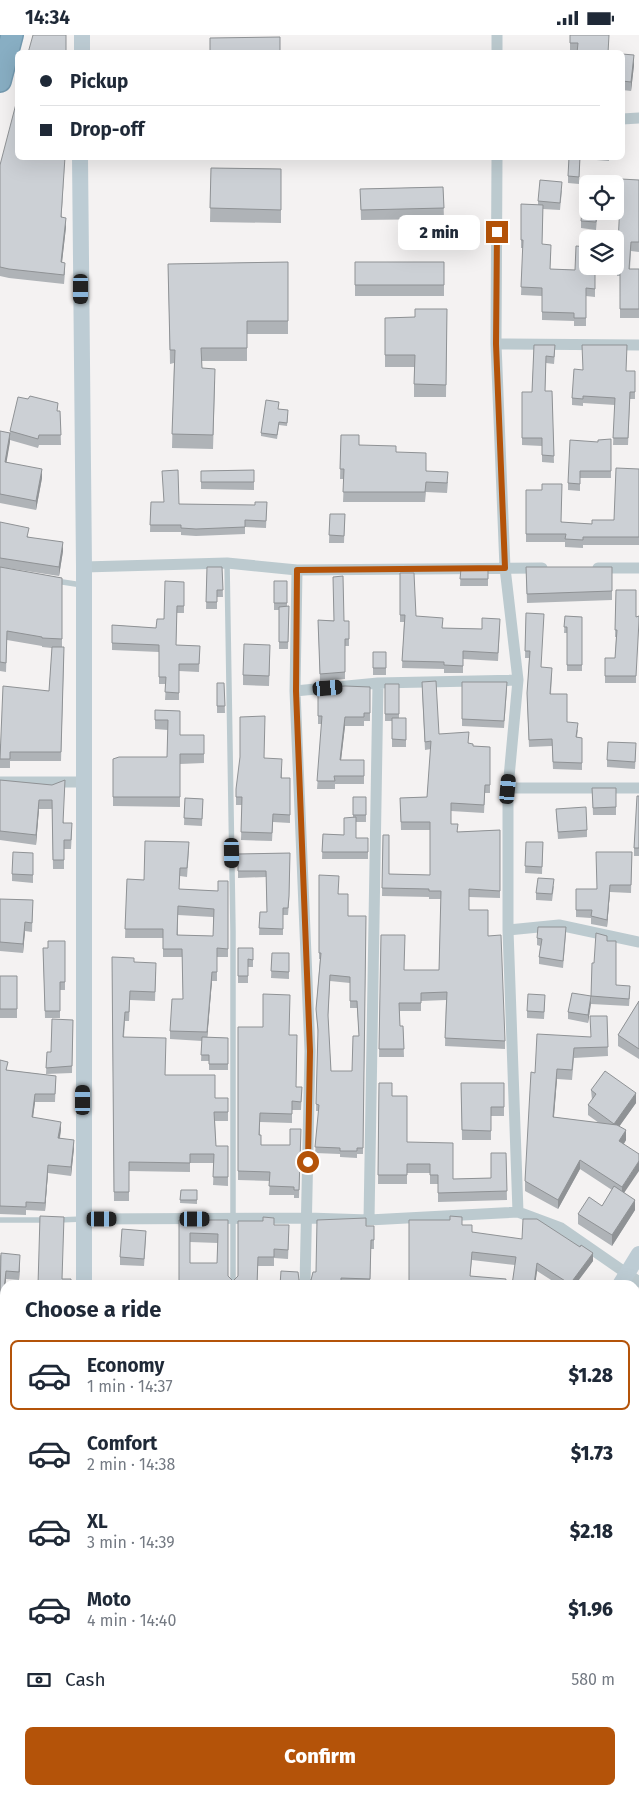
<!DOCTYPE html>
<meta charset="utf-8">
<style>
:root{--surface:#fff;--page:#f2f2f3;--text:#1f2937;--muted:#747a83;--line:#e0e1e3;--accent:#b45309}
body{margin:0;font-family:"Fira Sans",sans-serif;background:var(--page);color:var(--text);height:100vh;display:flex;flex-direction:column;font-size:19px;white-space:nowrap}
*{box-sizing:border-box;margin:0}
p{font-size:16px;color:var(--muted)}
.icon{flex:none;width:28px;height:28px;fill:none;stroke:currentColor;stroke-width:2;stroke-linecap:round;stroke-linejoin:round}
.map{position:relative;flex:1;overflow:hidden}
.panel{position:absolute;left:0px;top:1245px;width:640px;height:515px;display:flex;flex-direction:column;background:var(--surface);border-radius:15px 15px 0 0;box-shadow:0 5px 20px #0002}
.panel>*{flex:none}
.top-card{position:absolute;left:15px;top:15px;width:610px;height:110px;border-radius:8px;box-shadow:0 5px 20px #0002;display:grid;align-content:center;height:110px;padding:0 25px;background:var(--surface)}
.tools{position:absolute;left:579px;top:140px;display:grid;gap:10px}
.tools a{display:grid;place-items:center;width:45px;height:45px;border-radius:8px;background:var(--surface);box-shadow:0 5px 20px #0002;font-size:25px}
.end{position:absolute;width:22px;height:22px;margin:-11px;border:6px solid #b45309;background:#fff;box-shadow:0 0 0 2px #fff}
.from{border-radius:50%}
.bubble{position:absolute;height:35px;border-radius:8px;background:var(--surface);box-shadow:0 5px 20px #0002;font-size:16px;font-weight:800;line-height:35px;text-align:center}
.car{position:absolute;width:15px;height:30px;margin:-15px -8px;border-radius:6px;box-shadow:0 0 4px 1px #0007;background:linear-gradient(#222 24%,#8ab4d8 0 40%,#222 0 76%,#8ab4d8 0 86%,#222 0)}
.top-card b{display:flex;align-items:center;gap:18px;height:48px;font-size:19px}
.top-card b+b{border-top:1px solid var(--line)}
.top-card i{width:12px;height:12px;background:var(--text)}
ul{padding:0;list-style:none}
li{display:flex;align-items:center;gap:15px;height:70px;margin:0 10px 8px;padding:0 15px;border:2px solid transparent;border-radius:8px}
li div{flex:1}
li b{display:block;font-size:19px}
li em{font-style:normal;font-weight:800}
li.active{border-color:var(--accent)}
li>.icon{width:45px;height:45px;stroke-width:1.5}
h2{padding:0 25px;font-size:22px;line-height:60px}
.pay{display:flex;align-items:center;gap:12px;height:55px;padding:0 25px;font-size:19px}
.pay p{margin-inline-start:auto}
.button{display:flex;gap:10px;margin-top:auto;padding:10px 25px}
.button a{flex:1;height:58px;border-radius:8px;background:var(--accent);color:#fff;font-size:20px;font-weight:800;line-height:58px;text-align:center}
.status{display:flex;justify-content:space-between;align-items:center;height:35px;padding:0 25px;background:var(--surface);direction:ltr}
.status svg{height:14px;fill:currentColor}
.map>svg:first-child{display:block}
.lines{fill:none;stroke-linecap:round;stroke-linejoin:round}
.highway-casing{stroke:#7399af;stroke-width:24}
.lane{stroke:#bccacf;stroke-width:5.5}
.street{stroke:#bccacf;stroke-width:11}
.secondary{stroke:#bdccd4;stroke-width:16}
.highway{stroke:#88aec3;stroke-width:21}
.wall{fill:#afb3b7;fill-rule:evenodd}
.shaded-wall{fill:#8f9295}
.building{fill:#ccd0d5;stroke:#8f9295;fill-rule:evenodd}
.route{stroke:#b45309;stroke-width:6}
</style>
<div class="status"><b>14:34</b><svg viewBox="0 0 49 12"><path d="M0 12V9h3v3zM5 12V6h3v6zM10 12V3h3v9zM15 12V0h3v12zM26 1h20v11H26zM47 4h2v5h-2z"/></svg></div>
<div class="map">
<svg width="639" height="1760" viewBox="0 0 639 1760">
<rect width="100%" height="100%" fill="#f4f2f2"/>
<g class="lines">
<g class="highway-casing">
<path id="highway" d="M0 46 12 0"/>
</g>
<path class="lane" d="M227 528 233 896V1250
M56 546 82 550
M0 1185H46
M58 1185 83 1184"/>
<path class="street" d="M497 0V18
M622 84 639 83
M497 122 496 309 505 533 518 645 508 753V895L518 1177
M496 309 639 310
M84 532 227 528 297 535 542 533
M598 533H639
M297 535 295 656 310 1016 305 1250
M295 656 378 648 518 645
M0 747H83
M508 753H639
M508 895 559 890 639 907
M83 1184 308 1183 369 1185 518 1177 561 1193 639 1247
M369 1185 378 648
M0 1451H5
M635 1603 639 1601
M255 1755 279 1760
M228 1760 229 1755
M482 1760 484 1755"/>
<path class="secondary" d="M82 18V0
M80 122 84 532V1250
M620 1250 639 1219
M0 1602 5 1603
M0 1618H5
M84 1755V1760"/>
<use href="#highway" class="highway"/>
</g>
<path class="wall" d="M570 0 608 18 570 17Z
M622 19 634 30 631 56 622 55Z
M18 122 62 182 66 192 62 227 65 237 64 249 9 243 0 241V130Z
M580 122 579 149 568 148V141Z
M584 122H609V126L584 124Z
M211 133 281 134V188L210 187Z
M639 145V217L631 216 630 234H639V283H620V241H617V232Z
M600 149 596 195 581 193V186Z
M443 152 444 184 361 185 360 154Z
M562 155 560 175 543 174 542 209 551 218 550 234 575 235 595 231V262L586 261V291H574V286L542 285V261L521 260 523 213H521V169L538 170V166Z
M288 227V299H247V326H202V333L215 347 213 414 172 413 174 328 170 329 168 229Z
M355 227H444V261H355Z
M447 274 446 362H414V332H385V283L415 282Z
M534 310 555 317 554 329 546 328 545 356H552L554 428 542 427V411L522 410V357H532Z
M626 336H635V364H630L628 410H613L615 370 583 368V371L572 370V363Z
M278 374 288 379 287 391 279 390 277 404 261 401V398Z
M58 376H60L61 410H39L38 413 10 405 6 428 42 443 36 475 0 468V396L10 398V396Z
M341 400 359 410 396 417 426 436 448 447 447 458 426 457 425 467H343L344 444H340Z
M611 404V443H580V456L568 455V448Z
M639 434V510H583V513L565 512V507H526V455L562 487 592 489 614 485Z
M254 435V455L201 454V436Z
M151 467 179 469 255 470 267 467 266 493 245 492V499L196 501 181 500V497H150Z
M330 479H345L344 508H329Z
M0 487 29 502 63 516 59 541 0 532 62 543V612L64 621 61 726H10V733H0V709H1L49 656 52 613 42 612V611L7 605 6 637 0 636Z
M207 532H222L223 562H217V574H206Z
M526 532H612V565L527 568Z
M461 534H488V551H460Z
M400 538 416 581 443 593 482 594 500 591 498 626 463 624V638H444V634L402 633 404 587H400Z
M274 546H287V571H289L288 614H279V575H274Z
M184 547V578H177L176 610 200 611 199 637 179 636V665H165L166 649H159V617L112 615V590L156 593 164 584Z
M616 555 636 582V648H605V623H615L616 602H615Z
M526 578 541 632 552 640 551 659 567 687 578 695 577 702 582 703V735L553 734 552 711 529 712 527 665 529 623H525Z
M565 581 582 582V636H567V598H564Z
M318 585 349 586V611H345V644L320 646Z
M373 617H386V640H373Z
M270 620 269 651 243 650V640Z
M462 647 507 654 504 693 462 691Z
M217 648H224L225 678H217Z
M385 649H399V683H406V712H392V686H385Z
M370 652V686H364V691H345L341 725H364V749H335V754H317L322 689H318V653Z
M422 655 439 699 469 708 473 711 490 712V758H485L484 778 451 776V789L458 797 500 795V863L469 862V875L488 901 505 1006V1014L445 1011 446 965 421 966V976H400V991H403L404 1022H379L381 900 404 935H439L441 864H429V862L382 861 383 800 389 839 430 840V795H401L400 763 427 762 431 714 425 715Z
M155 675 180 676V700H204V728L180 729V772L113 771V724L167 722 168 695 155 694Z
M636 715 635 734 607 732V725Z
M264 723 282 732V743H290V788L273 787 272 806 241 805 242 770H236V754Z
M0 745 52 750 64 788 72 797 71 814H64V834H53L52 774H39L36 810 0 805Z
M592 753H616V780H593Z
M639 761V821H634V813Z
M353 762H366V787H356V803H368V824H322L323 799 344 800 353 782Z
M185 763 203 764 202 791 184 790Z
M556 774 587 795V802L558 804Z
M526 807H543L542 839 525 838Z
M189 815 187 842 180 841 179 854 218 856 228 914V922H217V946H212L207 1002 228 1003V1035H209V1026H201L202 1006 170 1004V996L183 964 182 922H163V903H125L127 844 144 845ZM178 880 213 882V901L178 900Z
M632 817 631 858 610 857 607 892 591 889V883L576 882V854H597Z
M33 818V848L12 846V839Z
M290 818 289 868 288 880H283V900H259L260 877H267L266 842 238 843V819Z
M319 840 339 859 348 881H366L363 1119H357V1123L340 1122V1119L315 1118 319 1076H316L318 1000 316 974 320 924H319ZM330 946 350 948V973H357L359 1001 352 1036H331L328 983Z
M554 851 552 866 536 865V858Z
M0 864 33 865 32 897 25 896 23 918 0 916Z
M566 899 563 933 539 929V922L540 911 537 910V903Z
M65 906V955H60V983H45L43 913H48Z
M607 906 616 950 630 958 629 971 591 969 592 928H594Z
M238 913H253V932H248V948H238Z
M272 918H289V944L271 943Z
M112 922 134 927 156 937 155 966 130 965 129 986H125L124 1002 165 1040 215 1063H228V1086H215L216 1111H228V1151L213 1150 214 1128H190V1137L129 1136V1166H114Z
M0 941H17V983H0Z
M639 966V1024L618 1011V1000Z
M545 967 544 984 527 983V976Z
M591 968 588 988 568 984V977Z
M607 981 608 1021 574 1023 572 1045 557 1044 554 1082 599 1088 588 1080V1070L592 1065 591 1055 636 1068 619 1091 626 1105 624 1109V1158L635 1175 612 1211 578 1189V1179L602 1171 612 1155 580 1134 558 1174 525 1156V1146L535 1038 591 1002Z
M73 985 72 1038 46 1039 47 1017H51Z
M238 992 289 1000 296 1052H302L301 1075H292V1088L260 1087V1100L261 1110H290L301 1094 299 1163H294V1160H269L270 1146 238 1145Z
M0 1025 7 1035 56 1041 55 1067H35L33 1082 61 1095 60 1103 74 1113 71 1141 48 1138 45 1176 26 1175V1180L0 1179Z
M379 1048 392 1061 407 1107 453 1144 491 1143 506 1118 507 1165 438 1167V1149H430V1138H407V1149H378Z
M461 1048H504V1081H491V1105H462Z
M181 1155H197V1169L180 1168Z
M179 1185H228V1241L233 1246 238 1241 274 1190 289 1199 288 1224 274 1223V1231H258L257 1250H179ZM190 1207 218 1208 217 1228H190Z
M462 1190 472 1197 593 1226 575 1250H559L537 1236 535 1250H512L515 1230 472 1225 470 1241 506 1250H409Z
M366 1191H374V1214H371L370 1250H280L299 1245 304 1248 311 1245 316 1237Z
M146 1203 144 1231 120 1230V1222Z
M0 1220 20 1228 19 1245 6 1244 5 1250V1274L0 1273Z
M639 1263V1319L636 1313 635 1314V1270Z
M0 1312 5 1313V1332L0 1331Z
M0 1352H5V1380L0 1379Z
M639 1370 637 1400 635 1395V1372Z
M5 1391V1428L0 1427V1399Z
M0 1455 5 1456V1571H0Z
M0 1633H5V1719H0Z
M639 1678V1748L635 1740V1681Z
M426 1755H466V1760H426Z"/>
<path class="shaded-wall" d="M634 20V30L631 56V47Z
M65 122 61 191V182Z
M66 183V192L61 236V227Z
M10 398V407L5 436V427Z
M42 434V443L36 475V466Z
M63 507V516L59 541V532Z
M345 682V691L340 734V725Z
M39 765V774L36 810V800Z
M610 850V857L607 892V885Z
M25 887V896L23 918V909Z
M212 937V946L207 1006V997Z
M591 961V968L588 988V980Z
M557 1034V1044L553 1092V1082Z
M636 1058V1068L614 1099V1089Z
M35 1059V1067L32 1090V1082Z
M61 1087V1095L58 1111V1103Z
M626 1095V1105L619 1116V1106Z
M74 1105V1113L71 1141V1132Z
M580 1125V1134L558 1174V1165Z
M639 1126V1136L622 1161V1152Z
M48 1130V1138L45 1176V1168Z
M635 1165V1175L612 1211V1200Z
M593 1218V1226L575 1250H570V1249Z
M20 1220V1228L19 1245V1237Z
M537 1228V1236L535 1250H534Z
M6 1236V1244L4 1263V1255Z
M639 1392V1399L637 1400V1393Z
M639 1543V1551L635 1553V1545Z
M638 1573V1580L635 1582V1575Z
M639 1626V1633L635 1635V1628Z
M639 1649V1657L635 1659V1652Z
M549 1755H563L554 1760H547V1756Z"/>
<path class="building" d="M33 0H66V18H28Z
M570 0H609L608 18H577L578 8H570Z
M280 2V18H210V3Z
M622 19 634 20 631 47 622 46Z
M17 65 18 122H65L61 182 66 183 61 227 65 228 64 240 9 234 0 232V130Z
M569 122H580L579 142 568 141Z
M211 133 281 134V175L210 173Z
M585 143 600 144V149H588V176H597L596 187 581 186Z
M621 144 639 145V207H631L629 234H639V274H620V232H617Z
M540 145 562 147 560 168 538 166Z
M443 152 444 173 361 175 360 154Z
M521 169 543 170 542 209 551 210 550 234 575 235 576 211 588 212V231H595V254L586 253V283H574V278L542 277V253L521 252 523 205H521Z
M288 227V286H247V313H201L202 333 215 334 213 400 172 399 175 315H170L168 229Z
M355 227H444V250H355Z
M415 274H447L446 350 414 349 415 320H385V283L415 282Z
M534 310H555L554 322 546 321 545 356H552L554 421 542 420V403H522V357H532Z
M582 310H627L626 336H635V357H630L628 403H613L615 363 583 361V364L572 363 574 334 583 335Z
M30 361 58 368 57 376H60L61 400H39L38 404 10 396 18 362 28 364Z
M266 365 279 367 278 374 288 375 287 388 279 387 277 400 261 398Z
M0 396 10 398 5 427 42 434 36 466 0 459Z
M341 400H359V410L396 411V417L426 418V436L448 437 447 448 426 447 425 457H343L344 434H340Z
M611 404V436H580V449L568 448 570 405 598 407V405Z
M616 433 639 434V502H583V505L565 504 566 499H526V455H542V449H562L561 487 592 489V485H614Z
M178 435 179 469 255 470V467H267L266 486 245 485V492L196 494 181 493V490H150L151 467H164L162 436Z
M254 435V447H201V436Z
M330 479H345L344 501 329 500Z
M0 487 29 493 27 502 63 507 59 532 0 523Z
M0 532 62 543V604L42 603V602L7 596 6 628 0 627Z
M207 532H222L223 555H217V567H206Z
M526 532H612V556L527 559Z
M461 534H488V544H460Z
M400 538H414L416 581 443 583 442 593 482 594V583L500 584 498 618 463 616V631L444 630V627L402 626 405 580H400Z
M343 541 344 586H349V604H345V637L320 639 318 585 334 586 333 542Z
M165 546 184 547V571H177L176 610 200 611 199 629H179V658L165 657 166 642H159V610L112 608V590L156 593 157 584H164Z
M274 546H287V568H274Z
M616 555H636V582L639 581V586L636 641H605V623H615L617 595H615Z
M289 571 288 607H279V572Z
M526 578 544 579 541 632 552 633 550 659H567V687L578 688 576 702 582 703V728L553 727 552 704 529 705 527 658 530 616H525Z
M565 581 582 582V630H567V592H564Z
M244 609 270 610 269 641 243 640Z
M52 612H64L61 717H10V724H0L3 651 49 656Z
M373 617H386V633H373Z
M436 646 439 699 469 697 468 708 473 709V711L490 712V750H485L484 770 451 768V789H458L457 797 500 795V856L469 854V875H488V901L501 900 505 1006 445 1003 447 957 421 958V968H399L400 991H403L404 1014H379L381 900H405L404 935H439L441 856H429V854L382 853 383 800H389V839L430 840V787H401L400 763 427 762 431 706 425 707 422 647Z
M462 647H507L504 686 462 684Z
M217 648H224L225 671H217Z
M385 649H399V679H385Z
M345 651 370 652V678H364V682H345L340 725H364V741H334L335 746H317L322 681H318V653Z
M155 675 180 676V700H204V719H180V762H113V724L119 722H167L168 685H155Z
M265 681 264 723 282 724 281 743H290V780L273 779 272 798 241 797 242 762H236V754L240 722V682Z
M392 683H406V705L392 704Z
M608 707 636 708 635 727 607 725Z
M0 745 52 750 65 745 63 788H72L71 805H64V825H53L52 765H39L36 800 0 796Z
M592 753H616V772L593 773Z
M637 761H639V813H634Z
M353 762H366V780H353Z
M185 763 203 764 202 784 184 783Z
M586 772 587 795 558 797 556 774Z
M356 782V803H368V817H322L323 799 344 800V783Z
M145 806 189 807 187 833H180L179 854 218 856V846H228V914L217 913V937H212L207 997 170 996 172 964H183L182 914H163V894H125L127 844 144 845ZM178 871 214 874 213 901 177 900Z
M526 807H543L542 832 525 831Z
M13 817 33 818V840L12 839Z
M596 817H632L631 850H610L607 885 591 881 592 875H576V854H597Z
M290 818 289 861 288 873H283V894L259 893 260 877H267L266 836H238V819Z
M319 840 339 841 338 859H348V881H366L363 1113H357V1116H340V1113L315 1112 319 1070 316 1069 318 995 316 974 321 918H319ZM330 940 350 942V966H357L359 1001H353L352 1036H331L328 980Z
M538 843 554 844 552 859 536 858Z
M0 864 33 865 32 888 25 887 23 909 0 907Z
M538 892H566L563 926 539 922 542 904 537 903Z
M596 898 607 901V906H616V950L630 951 629 964 591 961 592 928H594Z
M48 906H65V947H60V976H45L43 913H48Z
M238 913H253V925L248 924V941H238Z
M272 918H289V937L271 936Z
M112 922 134 923V927L156 928 155 957 130 956 129 977H125L123 1002 166 1003 165 1040H215V1063H228V1077H214L216 1111H228V1142H213L214 1119H190V1128L129 1127V1157H114Z
M0 941H17V974H0Z
M572 958 591 961 588 980 568 977Z
M263 959 290 960 289 1000H297L296 1052H302L301 1067 292 1066V1079L260 1078 259 1100H261V1110H290V1094H301L299 1155H294V1152L269 1151 270 1137 238 1136V992H263Z
M528 959 545 960 544 977 527 976Z
M639 966V1014L618 1000Z
M590 981H607L608 1012 574 1013 572 1035 557 1034 553 1082 617 1090 626 1095 619 1106 639 1119V1126L622 1152 580 1125 558 1165 525 1146 531 1037 535 1038 537 999 591 1002Z
M52 984 73 985 72 1031 46 1033 47 1017H51Z
M202 1002 228 1003V1029H209V1020H201Z
M0 1025 8 1027 6 1035 56 1041 55 1059H35L32 1082 61 1087 58 1103 74 1105 71 1132 48 1130 45 1168 26 1167V1172L0 1171Z
M605 1036 636 1058 614 1089 588 1070 596 1059 591 1055Z
M379 1048H392V1061H407V1107L453 1108V1144L491 1143V1118H506L507 1156 438 1158V1140H430V1129H407V1140H378Z
M461 1048H504V1072H491V1096L462 1095Z
M614 1151 635 1165 612 1200 578 1179 589 1162 602 1171Z
M181 1155H197V1165H180Z
M40 1181 64 1182 62 1244H71V1250H38Z
M450 1181 462 1182V1190H472V1197L522 1204 523 1184H537L580 1212 581 1210 593 1218 570 1249 537 1228 534 1250H512L516 1222 472 1217 470 1241 506 1244 505 1250H409V1185H450Z
M263 1182 274 1183V1190H289L288 1215 274 1214V1222H258L257 1250H179V1185H228V1241L233 1246 238 1241V1186H263ZM190 1198 218 1199 217 1228H190Z
M366 1183V1191H374V1205H371L370 1244 341 1243V1250H280L281 1236 298 1237 299 1245 304 1248 311 1245 313 1237H316L317 1185Z
M122 1194 146 1196 144 1224 120 1222Z
M1 1218 20 1220 19 1237 6 1236 4 1255H5V1266L0 1265Z
M639 1263V1311L636 1306H635V1277L637 1274 635 1272V1270Z
M0 1312 5 1313V1323H0Z
M0 1352H5V1371H0Z
M639 1370V1392L637 1393 635 1388V1372Z
M1 1390 5 1391V1420L0 1419V1399Z
M0 1455 5 1456V1563L0 1562Z
M635 1515 639 1523V1543L635 1545Z
M635 1567 638 1573 635 1575Z
M639 1608V1626L635 1628V1610Z
M0 1633H5V1711H0Z
M635 1638 639 1645V1649L635 1652Z
M639 1678V1740L635 1732V1681Z
M8 1755H57V1760H8Z
M114 1755H214V1760H114Z
M505 1755H549L547 1756 548 1760H502Z"/>
<g class="lines">
<path class="route" d="M308 1127 310 1016 296 656 297 535 505 533 496 309 497 197"/>
</g>
</svg>
<div class="tools">
<a><svg class="icon" aria-label="locate" viewBox="0 0 24 24"><circle cx="12" cy="12" r="6"/><path d="M12 2v4M12 18v4M2 12h4M18 12h4"/></svg></a>
<a><svg class="icon" aria-label="layers" viewBox="0 0 24 24"><path d="M12 4l9 5-9 5-9-5zM3 14l9 5 9-5"/></svg></a>
</div>
<i class="end from" style="left:308px;top:1127px"></i>
<i class="end" style="left:497px;top:197px"></i>
<div class="bubble" style="left:398px;top:180px;width:82px">2 min</div>
<i class="car" style="left:81px;top:254px;rotate:180deg"></i>
<i class="car" style="left:328px;top:653px;rotate:85deg"></i>
<i class="car" style="left:508px;top:754px;rotate:5deg"></i>
<i class="car" style="left:232px;top:818px;rotate:179deg"></i>
<i class="car" style="left:83px;top:1065px;rotate:0deg"></i>
<i class="car" style="left:102px;top:1184px;rotate:90deg"></i>
<i class="car" style="left:195px;top:1184px;rotate:90deg"></i>
<div class="top-card">
<b><i class="from"></i>Pickup</b>
<b><i></i>Drop-off</b>
</div>
<section class="panel">
<h2>Choose a ride</h2>
<ul>
<li class="active"><svg class="icon" aria-label="car" viewBox="0 0 24 24"><path d="M5 17H2v-5l4-1 3-4h7l3 4 3 1v5h-3M9 17h6M6 11h13"/><circle cx="7" cy="17" r="2"/><circle cx="17" cy="17" r="2"/></svg><div><b>Economy</b><p>1 min · 14:37</p></div><em>$1.28</em></li>
<li><svg class="icon" aria-label="car" viewBox="0 0 24 24"><path d="M5 17H2v-5l4-1 3-4h7l3 4 3 1v5h-3M9 17h6M6 11h13"/><circle cx="7" cy="17" r="2"/><circle cx="17" cy="17" r="2"/></svg><div><b>Comfort</b><p>2 min · 14:38</p></div><em>$1.73</em></li>
<li><svg class="icon" aria-label="car" viewBox="0 0 24 24"><path d="M5 17H2v-5l4-1 3-4h7l3 4 3 1v5h-3M9 17h6M6 11h13"/><circle cx="7" cy="17" r="2"/><circle cx="17" cy="17" r="2"/></svg><div><b>XL</b><p>3 min · 14:39</p></div><em>$2.18</em></li>
<li><svg class="icon" aria-label="car" viewBox="0 0 24 24"><path d="M5 17H2v-5l4-1 3-4h7l3 4 3 1v5h-3M9 17h6M6 11h13"/><circle cx="7" cy="17" r="2"/><circle cx="17" cy="17" r="2"/></svg><div><b>Moto</b><p>4 min · 14:40</p></div><em>$1.96</em></li>
</ul>
<div class="pay"><svg class="icon" aria-label="cash" viewBox="0 0 24 24"><path d="M3 7h18v10H3z"/><circle cx="12" cy="12" r="2"/></svg>Cash<p>580 m</p></div>
<div class="button"><a>Confirm</a></div>
</section>
</div>
